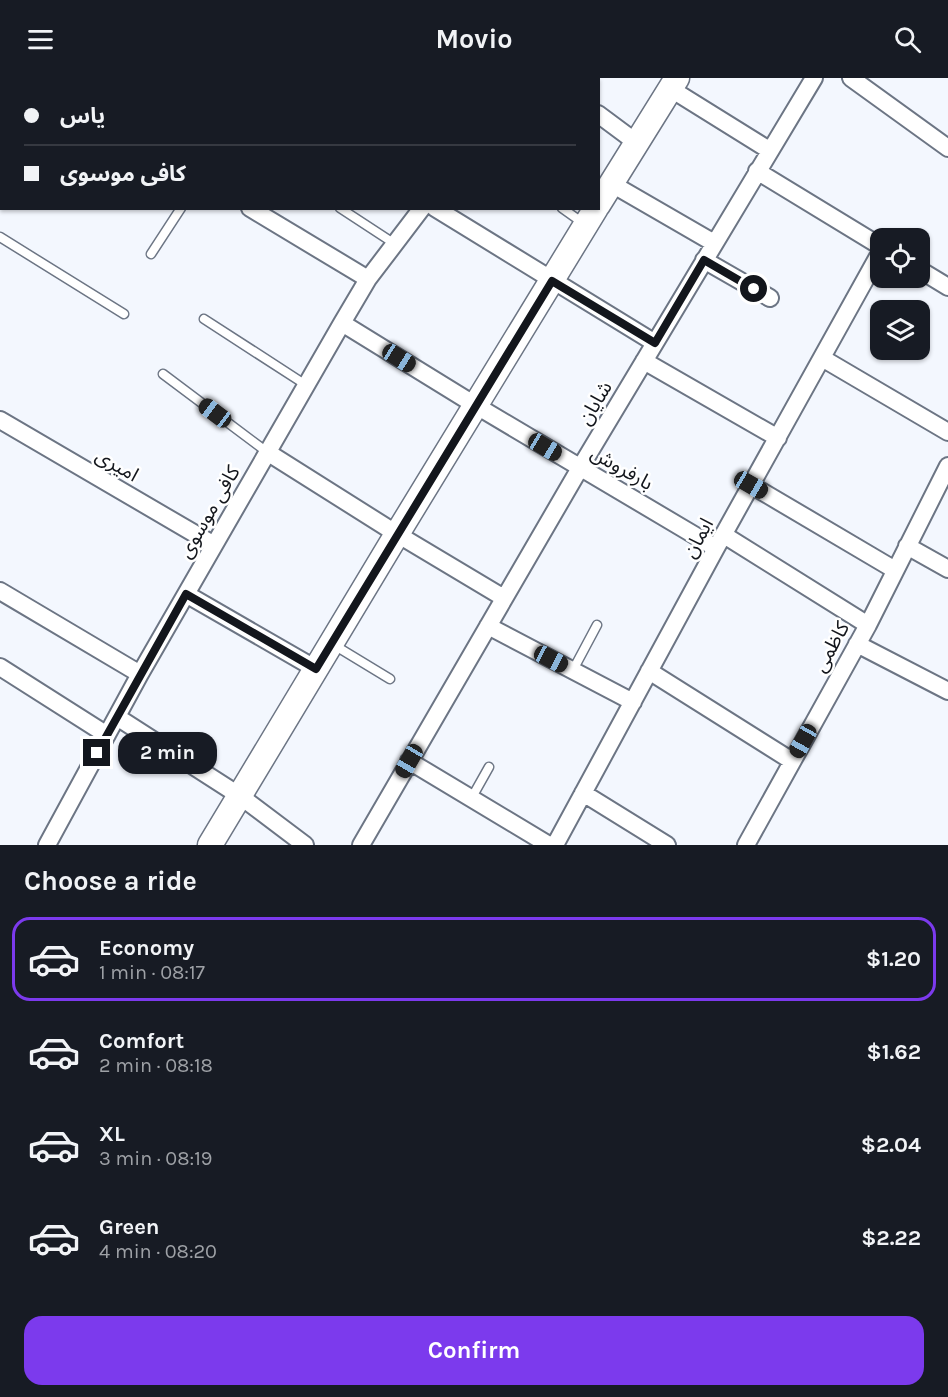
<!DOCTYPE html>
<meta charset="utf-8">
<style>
:root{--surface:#171b24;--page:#242831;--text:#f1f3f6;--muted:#9ea1a6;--line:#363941;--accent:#7c3aed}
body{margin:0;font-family:Karla,"Noto Sans Arabic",sans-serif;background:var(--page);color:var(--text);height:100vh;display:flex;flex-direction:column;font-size:22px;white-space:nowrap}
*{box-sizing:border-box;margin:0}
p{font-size:20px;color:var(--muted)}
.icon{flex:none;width:33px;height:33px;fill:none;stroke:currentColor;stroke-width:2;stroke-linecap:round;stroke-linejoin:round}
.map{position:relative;height:767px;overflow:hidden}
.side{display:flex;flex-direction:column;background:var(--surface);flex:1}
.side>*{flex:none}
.guide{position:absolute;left:0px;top:0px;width:600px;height:132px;box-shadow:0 2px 4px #0004;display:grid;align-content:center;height:132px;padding:0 24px;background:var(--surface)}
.fabs{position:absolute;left:870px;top:150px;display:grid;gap:12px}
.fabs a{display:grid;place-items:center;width:60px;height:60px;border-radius:12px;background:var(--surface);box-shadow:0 2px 4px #0004;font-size:30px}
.end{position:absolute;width:27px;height:27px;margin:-14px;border:8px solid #13161c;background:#fff;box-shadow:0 0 0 3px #fff}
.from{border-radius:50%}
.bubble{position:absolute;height:42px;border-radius:18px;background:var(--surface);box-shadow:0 2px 4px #0004;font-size:20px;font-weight:700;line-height:42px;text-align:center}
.car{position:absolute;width:18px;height:36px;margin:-18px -9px;border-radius:8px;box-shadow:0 0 4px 2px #0007;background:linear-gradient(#222 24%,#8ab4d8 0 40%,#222 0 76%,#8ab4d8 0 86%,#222 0)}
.guide b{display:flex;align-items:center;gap:21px;height:57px;font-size:22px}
.guide b+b{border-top:2px solid var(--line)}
.guide i{width:15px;height:15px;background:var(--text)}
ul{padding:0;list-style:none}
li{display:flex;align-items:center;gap:18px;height:84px;margin:0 12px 9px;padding:0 12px;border:3px solid transparent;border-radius:18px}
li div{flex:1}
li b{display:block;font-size:22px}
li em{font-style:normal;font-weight:700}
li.on{border-color:var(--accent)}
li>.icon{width:54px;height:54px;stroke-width:1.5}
h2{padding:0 24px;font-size:27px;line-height:72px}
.action{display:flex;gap:12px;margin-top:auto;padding:12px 24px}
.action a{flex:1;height:69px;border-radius:18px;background:var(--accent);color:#fff;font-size:24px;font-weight:700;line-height:69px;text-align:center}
header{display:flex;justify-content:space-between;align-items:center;height:78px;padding:0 24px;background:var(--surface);font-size:27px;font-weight:700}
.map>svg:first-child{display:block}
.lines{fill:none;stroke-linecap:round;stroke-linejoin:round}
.lane-casing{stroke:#6c7584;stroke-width:11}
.street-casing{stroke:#6c7584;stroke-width:20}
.secondary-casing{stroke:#6c7584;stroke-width:27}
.lane{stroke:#fff;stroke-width:8}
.street{stroke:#fff;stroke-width:16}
.secondary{stroke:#fff;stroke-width:24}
.route{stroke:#13161c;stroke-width:8}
.labels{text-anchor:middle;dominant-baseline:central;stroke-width:5;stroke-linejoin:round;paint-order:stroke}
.street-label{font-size:20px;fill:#13161c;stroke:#fff}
</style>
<header><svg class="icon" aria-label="menu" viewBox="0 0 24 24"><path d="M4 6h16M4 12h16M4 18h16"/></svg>Movio<svg class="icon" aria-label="search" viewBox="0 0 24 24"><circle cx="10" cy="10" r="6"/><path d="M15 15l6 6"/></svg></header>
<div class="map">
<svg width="948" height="767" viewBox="0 0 948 767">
<rect width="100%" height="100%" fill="#f3f7fe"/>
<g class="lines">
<g class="lane-casing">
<path id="lane" d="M12 0 15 2
M260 2 261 0
M340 130 395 166
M562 130 583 145
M0 159 124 236
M151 176 181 130
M204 241 306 307
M163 296 267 374
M334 567 390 601
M573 592 597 547
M471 721 489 689"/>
</g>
<g class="street-casing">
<path id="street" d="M317 0 320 2
M549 0 551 2
M851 0 948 70
M104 2 105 0
M514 2 515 0
M671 11 769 72
M598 36 637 65
M757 93 880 168
M612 106 714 165
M250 130 368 201
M435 130 655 265
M704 182 770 220
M920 192 948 209
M342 245 475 327 716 470
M822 280 948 354
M644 283 778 360
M0 342 214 467
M267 374 397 456 504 520
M751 407 895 492
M724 457 868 547
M907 468 948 491
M0 513 140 596
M186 516 316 591
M488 548 633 624
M857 566 948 613
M0 589 107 657
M649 593 792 683
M117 639 240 718 305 767
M409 683 549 767
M583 715 667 767
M47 767 140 596 342 245 368 201 422 130
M361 767 580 390 814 0
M555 767 716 470 880 175
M746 767 868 547 948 388"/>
</g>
<g class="secondary-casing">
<path id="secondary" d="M66 2 67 0
M0 106 2 104
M598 127 677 0
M210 767 397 456 596 130"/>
</g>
<use href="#lane" class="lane"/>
<use href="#street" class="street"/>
<use href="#secondary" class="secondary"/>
</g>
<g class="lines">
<path class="route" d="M97 675 186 516 316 591 552 203 655 265 704 182 754 211"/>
</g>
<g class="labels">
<g class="street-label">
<text transform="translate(595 325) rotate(-59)">شایان</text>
<text transform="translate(117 387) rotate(30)">امیری</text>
<text transform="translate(622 390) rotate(30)">بارفروش</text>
<text transform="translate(209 434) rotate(-60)">کافی موسوی</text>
<text transform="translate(698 460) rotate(-61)">ایمان</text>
<text transform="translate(831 569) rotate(-61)">کاظمی</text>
</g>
</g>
</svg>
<div class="fabs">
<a><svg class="icon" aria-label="locate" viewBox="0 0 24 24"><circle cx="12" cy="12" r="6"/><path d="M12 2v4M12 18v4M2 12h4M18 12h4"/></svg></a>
<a><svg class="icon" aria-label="layers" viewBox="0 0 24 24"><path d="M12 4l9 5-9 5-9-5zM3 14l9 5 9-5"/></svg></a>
</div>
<i class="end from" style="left:754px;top:211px"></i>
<i class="end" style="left:97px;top:675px"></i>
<div class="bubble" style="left:118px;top:654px;width:99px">2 min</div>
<i class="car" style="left:399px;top:280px;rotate:122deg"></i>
<i class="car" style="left:215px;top:335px;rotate:307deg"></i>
<i class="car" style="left:545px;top:369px;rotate:121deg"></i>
<i class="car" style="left:751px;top:407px;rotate:120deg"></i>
<i class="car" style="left:551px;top:581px;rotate:118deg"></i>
<i class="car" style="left:803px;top:663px;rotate:209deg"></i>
<i class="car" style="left:409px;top:683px;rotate:210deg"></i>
<div class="guide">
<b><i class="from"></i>یاس</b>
<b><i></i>کافی موسوی</b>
</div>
</div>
<section class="side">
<h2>Choose a ride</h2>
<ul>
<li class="on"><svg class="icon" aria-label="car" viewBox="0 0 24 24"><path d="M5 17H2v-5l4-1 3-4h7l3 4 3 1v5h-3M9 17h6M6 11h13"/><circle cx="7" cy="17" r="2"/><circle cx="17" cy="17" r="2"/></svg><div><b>Economy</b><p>1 min · 08:17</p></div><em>$1.20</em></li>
<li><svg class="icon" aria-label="car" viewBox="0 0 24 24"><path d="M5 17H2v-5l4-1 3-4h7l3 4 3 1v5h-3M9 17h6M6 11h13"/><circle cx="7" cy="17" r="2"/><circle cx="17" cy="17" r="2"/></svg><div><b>Comfort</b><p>2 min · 08:18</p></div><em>$1.62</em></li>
<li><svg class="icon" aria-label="car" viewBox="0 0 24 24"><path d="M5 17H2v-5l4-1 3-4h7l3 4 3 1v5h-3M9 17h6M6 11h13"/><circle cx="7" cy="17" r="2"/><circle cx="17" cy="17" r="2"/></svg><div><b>XL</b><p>3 min · 08:19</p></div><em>$2.04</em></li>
<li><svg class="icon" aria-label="car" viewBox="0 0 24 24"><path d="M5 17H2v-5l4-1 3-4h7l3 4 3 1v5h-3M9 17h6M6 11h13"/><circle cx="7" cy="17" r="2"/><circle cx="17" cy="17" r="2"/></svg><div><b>Green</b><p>4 min · 08:20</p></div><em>$2.22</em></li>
</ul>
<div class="action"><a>Confirm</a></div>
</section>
